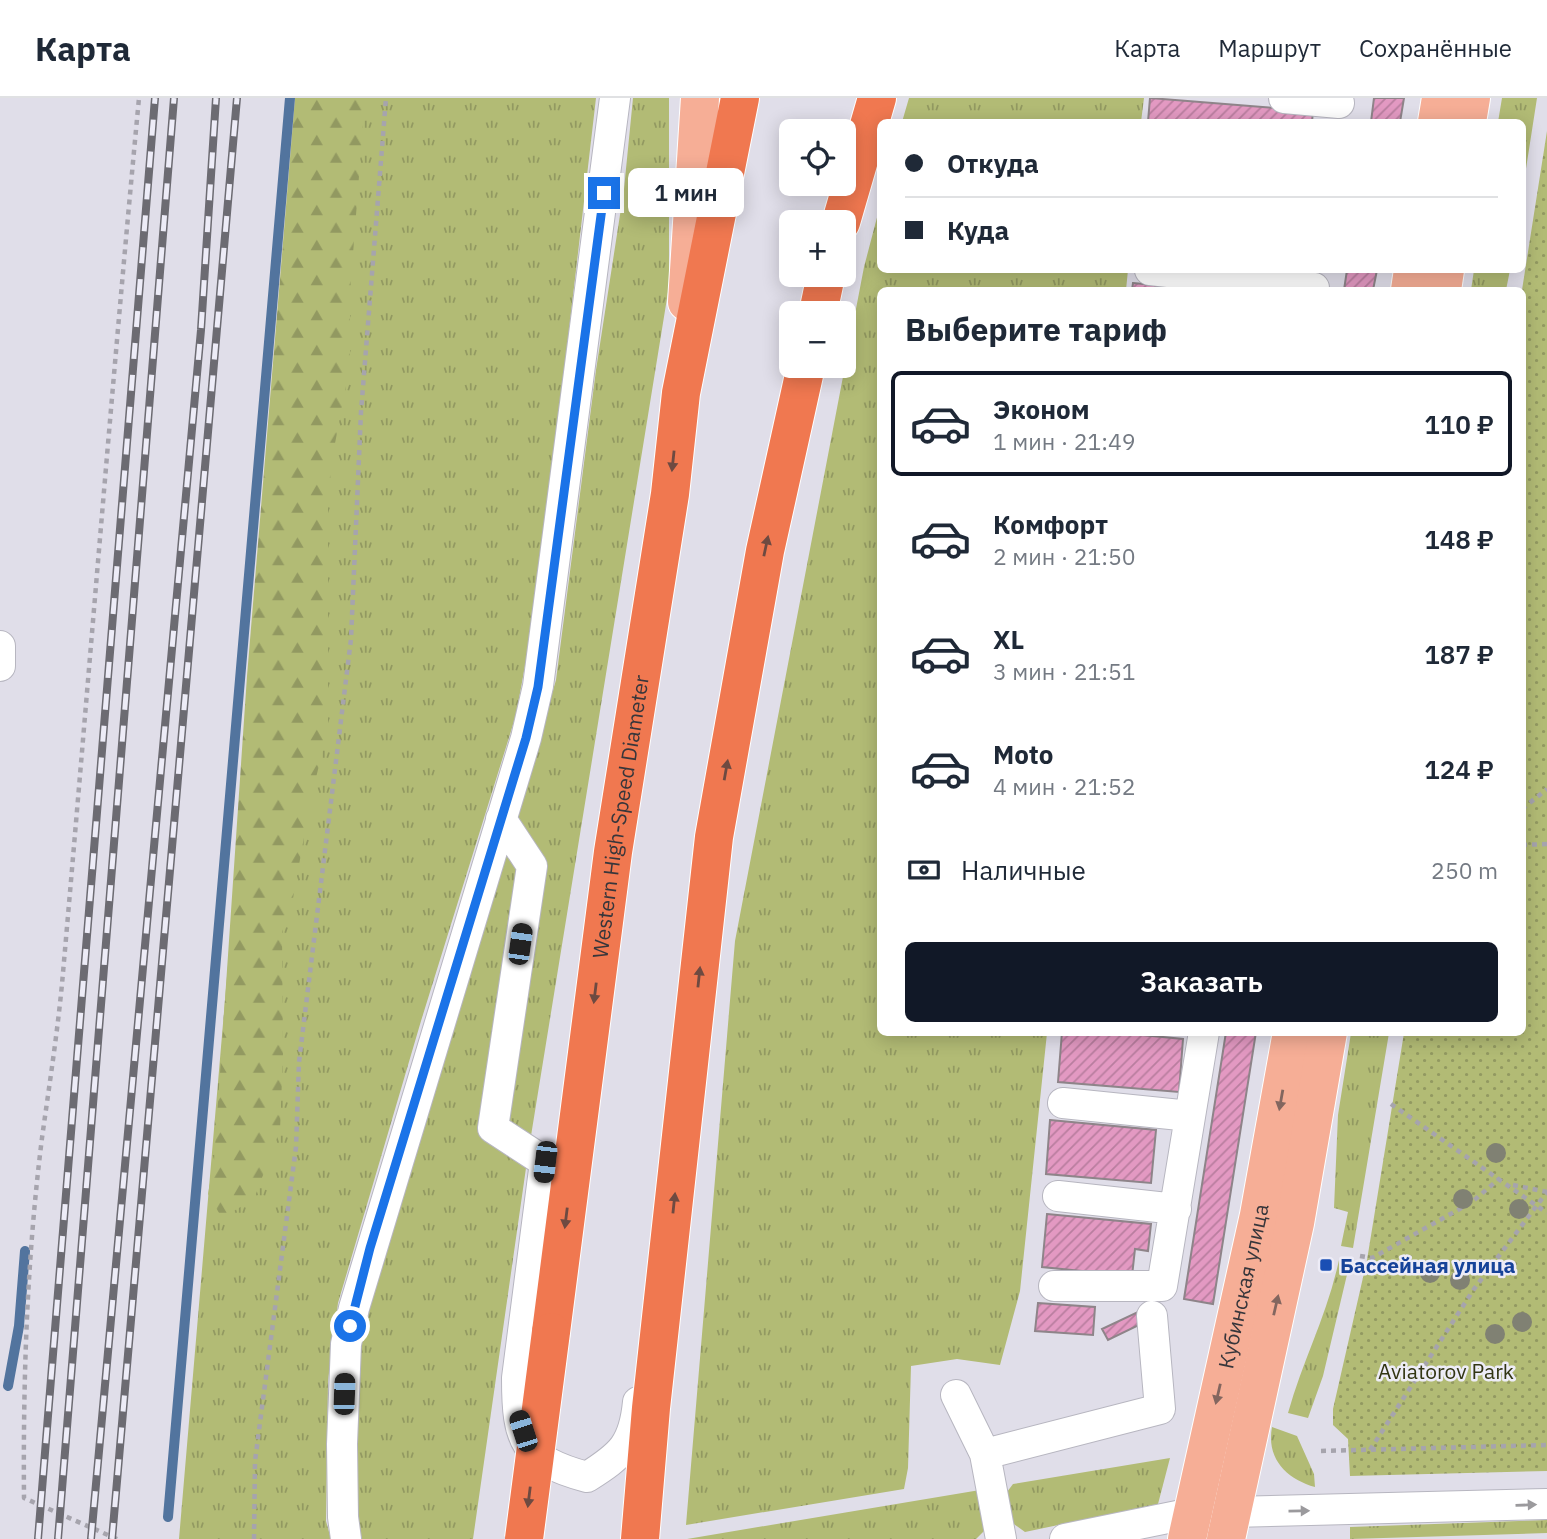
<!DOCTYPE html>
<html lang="ru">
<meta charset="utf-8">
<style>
:root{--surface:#fff;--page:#f6f6f7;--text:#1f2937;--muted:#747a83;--line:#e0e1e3;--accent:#111827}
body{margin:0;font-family:"IBM Plex Sans",sans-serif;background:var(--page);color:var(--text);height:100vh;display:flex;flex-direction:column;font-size:26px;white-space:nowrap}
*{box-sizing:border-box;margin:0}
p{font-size:23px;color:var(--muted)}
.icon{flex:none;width:38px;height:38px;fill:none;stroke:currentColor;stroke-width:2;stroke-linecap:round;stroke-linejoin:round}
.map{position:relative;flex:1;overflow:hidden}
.sheet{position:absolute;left:877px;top:189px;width:649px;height:749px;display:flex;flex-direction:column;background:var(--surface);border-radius:10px;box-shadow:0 4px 18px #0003}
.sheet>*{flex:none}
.banner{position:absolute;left:877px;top:21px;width:649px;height:154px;border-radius:10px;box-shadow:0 4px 18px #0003;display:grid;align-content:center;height:154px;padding:0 28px;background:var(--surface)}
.fabs{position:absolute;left:779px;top:21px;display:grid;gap:14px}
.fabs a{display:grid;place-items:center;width:77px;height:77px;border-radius:10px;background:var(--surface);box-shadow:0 4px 18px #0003;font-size:35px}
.end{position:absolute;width:32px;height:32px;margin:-16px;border:9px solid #1a73e8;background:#fff;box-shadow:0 0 0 4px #fff}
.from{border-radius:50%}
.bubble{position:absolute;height:49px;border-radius:10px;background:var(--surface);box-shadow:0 4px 18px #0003;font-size:23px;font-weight:600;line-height:49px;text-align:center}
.car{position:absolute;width:21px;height:42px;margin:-21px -10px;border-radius:9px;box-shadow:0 0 5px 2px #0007;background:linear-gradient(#222 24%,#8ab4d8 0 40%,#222 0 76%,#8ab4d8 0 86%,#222 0)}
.banner b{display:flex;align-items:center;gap:24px;height:66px;font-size:26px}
.banner b+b{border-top:2px solid var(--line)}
.banner i{width:18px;height:18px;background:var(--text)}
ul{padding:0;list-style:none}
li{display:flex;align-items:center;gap:21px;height:105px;margin:0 14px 10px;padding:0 14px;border:4px solid transparent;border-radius:10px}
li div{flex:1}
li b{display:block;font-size:26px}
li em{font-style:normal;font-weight:600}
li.on{border-color:var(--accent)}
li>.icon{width:63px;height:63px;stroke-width:1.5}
h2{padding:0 28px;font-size:32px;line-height:84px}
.pay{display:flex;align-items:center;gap:18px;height:77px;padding:0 28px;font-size:26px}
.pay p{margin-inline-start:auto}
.primary-button{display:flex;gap:14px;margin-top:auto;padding:14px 28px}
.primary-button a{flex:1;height:80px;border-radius:10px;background:var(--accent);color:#fff;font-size:28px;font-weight:600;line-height:80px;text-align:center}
header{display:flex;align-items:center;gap:42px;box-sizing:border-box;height:98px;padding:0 35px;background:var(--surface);border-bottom:2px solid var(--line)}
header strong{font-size:33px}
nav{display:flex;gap:38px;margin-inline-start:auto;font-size:24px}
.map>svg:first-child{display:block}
.grass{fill:url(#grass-tufts)}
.forest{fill:url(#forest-firs)}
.park{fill:url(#park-dots)}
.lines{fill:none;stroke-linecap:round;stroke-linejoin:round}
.stream{stroke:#52749e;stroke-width:10}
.building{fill:url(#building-hatch);stroke:#8e8489;stroke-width:2}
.minor-casing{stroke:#b7b6c0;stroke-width:32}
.major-casing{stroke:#fff;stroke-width:40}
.highway-casing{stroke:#fff;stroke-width:40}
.path{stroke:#a6a4ad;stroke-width:4.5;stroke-dasharray:5 5;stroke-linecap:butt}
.minor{stroke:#fff;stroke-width:30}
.major{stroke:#f6ae96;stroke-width:38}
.highway{stroke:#f07850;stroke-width:38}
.rail-casing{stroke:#6c6b72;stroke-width:8}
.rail{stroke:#edecf7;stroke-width:5;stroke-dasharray:16;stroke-linecap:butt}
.highway-bridge-casing{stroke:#fff;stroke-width:40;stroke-linecap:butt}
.highway-bridge{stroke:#f07850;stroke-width:38}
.tree{fill:#808173}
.oneway{fill:#6e4a41}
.oneway2{fill:#83665f}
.oneway3{fill:#9b9a9d}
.route{stroke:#1a73e8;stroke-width:9}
.transit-dot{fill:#1a4fb4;stroke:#edecf7;stroke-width:2.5}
.labels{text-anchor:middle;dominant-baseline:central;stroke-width:5;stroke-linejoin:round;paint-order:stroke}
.street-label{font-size:21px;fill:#37363b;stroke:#edecf7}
.transit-label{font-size:21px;font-weight:bold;fill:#164399;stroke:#edecf7;text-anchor:start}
.park-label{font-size:21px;fill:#323513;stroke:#edecf7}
</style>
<header>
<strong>Карта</strong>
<nav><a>Карта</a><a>Маршрут</a><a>Сохранённые</a></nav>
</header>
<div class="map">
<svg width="1547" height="1441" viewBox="0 0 1547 1441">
<defs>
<pattern id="grass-tufts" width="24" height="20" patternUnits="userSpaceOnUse" patternTransform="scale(1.75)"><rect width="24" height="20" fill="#b2bb75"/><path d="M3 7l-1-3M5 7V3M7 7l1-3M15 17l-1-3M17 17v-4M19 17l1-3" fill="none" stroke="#929961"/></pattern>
<pattern id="forest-firs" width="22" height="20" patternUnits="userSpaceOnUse" patternTransform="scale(1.75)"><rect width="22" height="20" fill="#b2bb75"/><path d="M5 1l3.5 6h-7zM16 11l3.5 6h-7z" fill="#929961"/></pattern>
<pattern id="park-dots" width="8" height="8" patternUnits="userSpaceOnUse" patternTransform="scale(1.75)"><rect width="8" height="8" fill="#b2bb75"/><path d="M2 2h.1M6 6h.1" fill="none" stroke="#929961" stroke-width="1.8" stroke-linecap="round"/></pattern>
<pattern id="building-hatch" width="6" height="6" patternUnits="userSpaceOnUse" patternTransform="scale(1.75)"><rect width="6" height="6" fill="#e399c2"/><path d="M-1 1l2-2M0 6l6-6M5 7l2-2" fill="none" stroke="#b97e9f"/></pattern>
</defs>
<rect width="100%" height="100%" fill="#e0dee9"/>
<path class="grass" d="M302 0H596L563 284 531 535 516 617 421 923 338 1205 328 1283 326 1423 331 1441H179Z
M633 0H669V188L530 1044 504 1025 542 763 515 721 556 582 596 272 624 91Z
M909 0H1144L1141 24H902Z
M1502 0H1537L1523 90 1522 24H1498Z
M880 108V172H1128L1126 192H880V934L1047 935 1020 1193 1000 1267 957 1261 911 1268 908 1370 904 1391 686 1427 735 843 864 169Z
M1474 172H1510L1506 192H1471Z
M507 746 523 768 484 1032 527 1063 473 1441H362L355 1413 358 1255 368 1199Z
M1351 935H1389L1353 1150 1341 1148 1348 1114 1334 1110 1338 1017Z
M1339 1162 1350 1164 1323 1278 1308 1320 1288 1315C1303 1261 1327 1218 1339 1162Z
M1272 1329 1297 1338 1314 1376 1315 1389C1287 1381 1266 1361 1272 1329Z
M1170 1360 1158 1406 1025 1434 1011 1424 1007 1394 1013 1386Z
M980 1392 986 1431 976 1441H687Z
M1547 1422V1435L1350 1441V1429Z"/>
<path class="forest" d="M295 0H365L350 195V267L332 361 328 410V631L311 700 292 806 282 834 283 955 280 1032 254 1101 222 1120 208 1096 214 1063 247 578Z"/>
<path class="park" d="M1547 33V1373L1350 1378 1348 1341 1333 1327V1311L1367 1162 1404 935 1522 934V192Z"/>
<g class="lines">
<path class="stream" d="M8 1288 19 1228 25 1153
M168 1419 290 0"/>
</g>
<path class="building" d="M1150 0 1313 13 1312 24H1148Z
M1374 0H1404L1400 24H1371Z
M1347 172H1377L1373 192H1344Z
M1133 185 1207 192H1132Z
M1062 934H1111L1183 941 1179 994 1058 984Z
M1226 934H1256L1213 1206 1184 1201Z
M1050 1022 1156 1032 1151 1085 1046 1076Z
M1047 1116 1151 1126 1148 1153 1135 1151 1132 1178 1042 1169Z
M1038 1205 1095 1209 1093 1237 1035 1233Z
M1140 1213 1145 1224 1108 1242 1102 1231Z"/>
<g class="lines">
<g class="minor-casing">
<path id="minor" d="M1284 0 1339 5
M1150 172 1314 190
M0 548V568
M501 721 532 768 493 1030 545 1064 517 1280C517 1343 524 1362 587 1379 622 1357 634 1346 638 1304
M1063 1005 1190 1018
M1058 1098 1176 1111
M1054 1188H1162L1204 934
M956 1297 985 1356
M346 1441 343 1419 342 1346 346 1246 354 1210 526 640 538 588 615 0
M1001 1441 985 1356 1160 1311 1152 1218
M1065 1441 1192 1415 1547 1406"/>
</g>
<g class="major-casing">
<g id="major">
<path d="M1437 24 1441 0"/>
<path d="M1467 24 1471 0"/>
<path d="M1410 192 1413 172"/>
<path d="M1442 192 1445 172"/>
<path d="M687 204 700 0"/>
<path id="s1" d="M1187 1441 1259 1117 1292 934"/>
<path d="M1226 1441 1295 1125 1328 934"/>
</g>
</g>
<g class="highway-casing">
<g id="highway">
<path d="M841 124 877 0"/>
<path d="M818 215 826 177"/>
<path id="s2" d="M551 1234 613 754 670 396 681 295 740 0"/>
<path d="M640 1441 651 1310 714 739 765 453 806 268"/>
</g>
</g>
<path class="path" d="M1522 711 1547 691
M1522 747 1547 746
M1391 1006 1547 1115
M1513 1087 1547 1094
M1360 1158 1372 1160 1472 1104 1500 1080
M1370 1352 1474 1191 1547 1094
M1321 1353 1547 1347
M117 1441 24 1400C23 1280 27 1159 42 1040 49 989 57 938 62 886 88 591 111 295 139 0
M254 1441 255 1363 296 1049 299 964 351 541 361 314 386 0"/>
<use href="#minor" class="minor"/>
<use href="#major" class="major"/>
<use href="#highway" class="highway"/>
<g class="rail-casing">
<path id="rail" d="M38 1441 155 0
M58 1441 174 0
M91 1441 201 232 216 0
M112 1441 237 0"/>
</g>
<use href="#rail" class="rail"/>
<g class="highway-bridge-casing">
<path id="highway-bridge" d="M524 1441 551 1234"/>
</g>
<use href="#highway-bridge" class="highway-bridge"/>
</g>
<g class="tree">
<circle cx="1496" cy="1055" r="10"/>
<circle cx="1463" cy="1101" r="10"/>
<circle cx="1519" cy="1111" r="10"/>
<circle cx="1430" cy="1175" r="10"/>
<circle cx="1460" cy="1182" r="10"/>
<circle cx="1522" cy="1224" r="10"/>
<circle cx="1495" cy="1236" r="10"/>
</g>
<defs><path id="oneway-solid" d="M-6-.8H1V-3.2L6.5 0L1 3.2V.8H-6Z" transform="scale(1.75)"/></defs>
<g class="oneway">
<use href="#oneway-solid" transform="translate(673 363) rotate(96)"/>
<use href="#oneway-solid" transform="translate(766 448) rotate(-78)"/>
<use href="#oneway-solid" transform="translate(726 672) rotate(-80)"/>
<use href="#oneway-solid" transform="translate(699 879) rotate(-84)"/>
<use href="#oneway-solid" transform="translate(595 895) rotate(97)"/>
<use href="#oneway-solid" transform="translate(674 1105) rotate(-84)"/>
<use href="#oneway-solid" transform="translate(566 1120) rotate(97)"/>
<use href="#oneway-solid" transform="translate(529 1399) rotate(97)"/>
</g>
<g class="oneway2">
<use href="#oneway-solid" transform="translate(1281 1002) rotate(100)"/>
<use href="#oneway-solid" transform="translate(1276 1207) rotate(-77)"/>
<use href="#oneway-solid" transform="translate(1218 1296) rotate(103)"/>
</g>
<g class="oneway3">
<use href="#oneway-solid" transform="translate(1526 1407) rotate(-2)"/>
<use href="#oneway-solid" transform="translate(1299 1413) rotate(-1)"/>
</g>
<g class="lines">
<path class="route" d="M350 1228 370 1150 526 640 538 589 604 95"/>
</g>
<rect class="transit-dot" x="1319" y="1160" width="14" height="14" rx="3.5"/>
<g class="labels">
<g class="street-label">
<text stroke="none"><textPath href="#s2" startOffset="520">Western High-Speed Diameter</textPath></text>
<text stroke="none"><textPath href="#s1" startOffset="259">Кубинская улица</textPath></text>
</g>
<g class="transit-label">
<text x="1340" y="1167">Бассейная улица</text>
</g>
<g class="park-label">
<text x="1446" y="1273">Aviatorov Park</text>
</g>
</g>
</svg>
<div class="fabs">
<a><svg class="icon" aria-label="locate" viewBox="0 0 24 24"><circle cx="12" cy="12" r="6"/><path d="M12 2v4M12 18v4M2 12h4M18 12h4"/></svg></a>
<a>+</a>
<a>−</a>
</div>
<i class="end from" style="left:350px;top:1228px"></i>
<i class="end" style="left:604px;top:95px"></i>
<div class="bubble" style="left:628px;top:70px;width:116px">1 мин</div>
<i class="car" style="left:520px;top:846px;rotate:8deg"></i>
<i class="car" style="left:545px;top:1064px;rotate:187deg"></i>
<i class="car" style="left:344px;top:1296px;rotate:2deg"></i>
<i class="car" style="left:523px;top:1333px;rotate:342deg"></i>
<div class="banner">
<b><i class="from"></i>Откуда</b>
<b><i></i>Куда</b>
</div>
<section class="sheet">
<h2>Выберите тариф</h2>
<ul>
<li class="on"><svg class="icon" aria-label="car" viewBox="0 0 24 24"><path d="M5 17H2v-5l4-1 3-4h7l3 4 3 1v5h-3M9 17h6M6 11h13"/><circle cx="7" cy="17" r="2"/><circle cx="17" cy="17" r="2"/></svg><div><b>Эконом</b><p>1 мин · 21:49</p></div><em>110 ₽</em></li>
<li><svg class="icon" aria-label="car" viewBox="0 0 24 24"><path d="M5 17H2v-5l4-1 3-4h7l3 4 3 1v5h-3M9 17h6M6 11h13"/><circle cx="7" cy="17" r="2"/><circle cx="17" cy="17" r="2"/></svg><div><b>Комфорт</b><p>2 мин · 21:50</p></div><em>148 ₽</em></li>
<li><svg class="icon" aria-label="car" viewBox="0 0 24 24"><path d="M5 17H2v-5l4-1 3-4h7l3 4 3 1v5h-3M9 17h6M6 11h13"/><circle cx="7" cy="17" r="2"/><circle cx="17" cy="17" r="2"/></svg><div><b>XL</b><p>3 мин · 21:51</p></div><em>187 ₽</em></li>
<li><svg class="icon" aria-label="car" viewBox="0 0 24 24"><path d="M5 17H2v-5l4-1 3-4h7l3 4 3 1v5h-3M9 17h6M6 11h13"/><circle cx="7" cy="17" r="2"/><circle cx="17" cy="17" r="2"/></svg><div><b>Moto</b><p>4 мин · 21:52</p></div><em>124 ₽</em></li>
</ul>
<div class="pay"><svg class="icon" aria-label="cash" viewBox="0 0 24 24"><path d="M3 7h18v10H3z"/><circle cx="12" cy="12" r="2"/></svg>Наличные<p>250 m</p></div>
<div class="primary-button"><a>Заказать</a></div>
</section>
</div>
